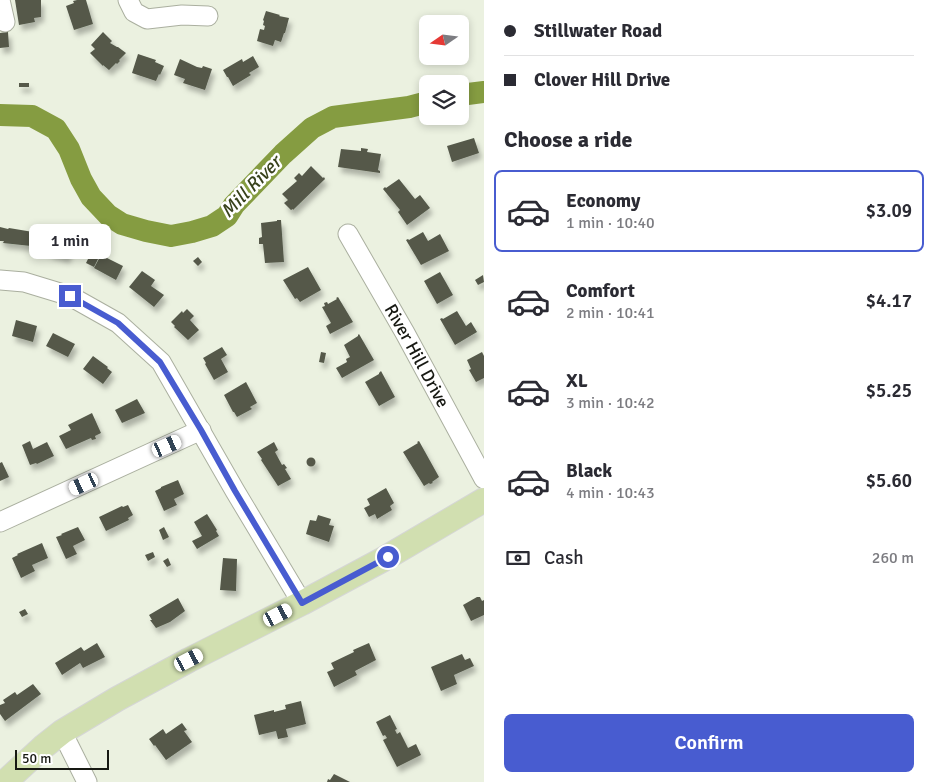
<!DOCTYPE html>
<meta charset="utf-8">
<style>
:root{--surface:#fff;--page:#f7f7f7;--text:#2b2b33;--muted:#7c7c81;--line:#e1e1e2;--accent:#485cd0}
body{margin:0;font-family:Signika,sans-serif;background:var(--page);color:var(--text);height:100vh;display:flex;flex-direction:column;font-size:19px;white-space:nowrap}
*{box-sizing:border-box;margin:0}
p{font-size:16px;color:var(--muted)}
.icon{flex:none;width:28px;height:28px;fill:none;stroke:currentColor;stroke-width:2;stroke-linecap:round;stroke-linejoin:round}
.map{position:relative;flex:1;overflow:hidden}
.details{display:flex;flex-direction:column;background:var(--surface);width:450px}
.details>*{flex:none}
.guide{display:grid;align-content:center;height:110px;padding:0 20px;background:var(--surface)}
.needle{width:32px;rotate:256deg}
.tools{position:absolute;left:419px;top:15px;display:grid;gap:10px}
.tools a{display:grid;place-items:center;width:50px;height:50px;border-radius:8px;background:var(--surface);box-shadow:0 2px 8px #0003;font-size:25px}
.scale{position:absolute;left:15px;bottom:12px;width:94px;box-sizing:border-box;padding-left:5px;border:2px solid #171913;border-top:0;font-size:14px;line-height:18px;white-space:nowrap;color:#171913;-webkit-text-stroke:4px #fff;paint-order:stroke}
.end{position:absolute;width:22px;height:22px;margin:-11px;border:6px solid #485cd0;background:#fff;box-shadow:0 0 0 2px #fff}
.from{border-radius:50%}
.bubble{position:absolute;height:35px;border-radius:8px;background:var(--surface);box-shadow:0 2px 8px #0003;font-size:16px;font-weight:600;line-height:35px;text-align:center}
.car{position:absolute;width:15px;height:30px;margin:-15px -8px;border-radius:6px;box-shadow:0 0 4px 1px #0007;background:linear-gradient(#fff 24%,#345 0 40%,#fff 0 76%,#345 0 86%,#fff 0)}
.guide b{display:flex;align-items:center;gap:18px;height:48px;font-size:19px}
.guide b+b{border-top:1px solid var(--line)}
.guide i{width:12px;height:12px;background:var(--text)}
ul{padding:0;list-style:none}
li{display:flex;align-items:center;gap:15px;height:82px;margin:0 10px 8px;padding:0 10px;border:2px solid transparent;border-radius:8px}
li div{flex:1}
li b{display:block;font-size:19px}
li em{font-style:normal;font-weight:600}
li.current{border-color:var(--accent)}
li>.icon{width:45px;height:45px;stroke-width:1.5}
h2{padding:0 20px;font-size:22px;line-height:60px}
.pay{display:flex;align-items:center;gap:12px;height:55px;padding:0 20px;font-size:19px}
.pay p{margin-inline-start:auto}
.action{display:flex;gap:10px;margin-top:auto;padding:10px 20px}
.action a{flex:1;height:58px;border-radius:8px;background:var(--accent);color:#fff;font-size:20px;font-weight:600;line-height:58px;text-align:center}
main{display:flex;flex:1;min-height:0}
.map>svg:first-child{display:block}
.lines{fill:none;stroke-linecap:round;stroke-linejoin:round}
.river{stroke:#859c41;stroke-width:22}
.building{fill:#54594a;filter:url(#shadow)}
.minor-casing{stroke:#aaaf9f;stroke-width:21}
.major-casing{stroke:#d5d6d5;stroke-width:26}
.minor{stroke:#fff;stroke-width:19}
.major{stroke:#d1dfb0;stroke-width:24}
.route{stroke:#485cd0;stroke-width:6}
.labels{text-anchor:middle;dominant-baseline:central;stroke-width:5;stroke-linejoin:round;paint-order:stroke}
.street-label{font-size:18px;fill:#171913;stroke:#fff}
.water-label{font-size:19px;font-style:italic;fill:#38421c;stroke:#fff}
</style>
<main>
<div class="map">
<svg width="484" height="782" viewBox="0 0 484 782">
<defs>
<filter id="shadow"><feDropShadow dx="3" dy="5.5" stdDeviation="2.5" flood-color="#0004"/></filter>
</defs>
<rect width="100%" height="100%" fill="#ebf1e0"/>
<g class="lines">
<path class="river" d="M460 95 484 92
M0 115 32 116 56 129 69 149 81 179 91 197 108 215 122 224 146 231 171 236 192 232 212 226 227 216 234 205 283 154 312 128 333 117 409 107 428 102"/>
</g>
<path class="building" d="M15 0H41V17L34 18 35 22 19 25Z
M77 0H86L93 24 74 30 66 6 74 3 73 1Z
M266 11 280 15 279 16 289 18 285 33H284L281 42 275 40 273 46 257 41 260 29 264 30 265 26 263 25 264 21 263 20Z
M6 32H8L9 47 0 48V33Z
M103 32 112 41 110 43 117 47H118L126 53 119 60 120 61 117 64 116 63 109 70 103 65V66L90 53 95 49 91 45Z
M138 54 156 60 155 62 164 66 160 75 159 74 156 81 132 73Z
M253 56 259 67 249 73 251 75 233 86 228 77H227L223 70 242 59 243 62Z
M180 59 197 67 202 68 203 66 212 69 205 90 183 83 185 79 174 75Z
M19 83H29V87H19Z
M474 138 479 153 452 162 447 146Z
M361 148 368 149 367 152 381 154 378 170 380 171V173L338 167 341 149 361 151Z
M311 166 323 178 324 177 325 179 293 210V209L291 210 284 203 288 200 282 194 297 181 294 178 299 173 302 176Z
M399 179 415 199 420 195 430 208 407 225 398 212 400 210 383 189 385 187 386 188Z
M277 220H281L284 262 265 263 263 244H259V238L262 237 261 223 277 221Z
M0 227 8 229 9 228 33 232 31 246 3 243 4 241H0Z
M423 232 428 241 440 234 449 251 421 265 406 240 408 239 409 240Z
M48 235 72 242 67 258 49 253 50 251 44 250Z
M92 251 100 255 94 267 86 263Z
M101 255 123 266 116 280 94 268Z
M198 257 202 262 198 266 193 261Z
M308 267 321 290 300 302 297 298 295 299 283 280Z
M142 271 155 280 151 286 164 295 154 307 129 287Z
M440 272 453 295 437 304 424 281Z
M483 275 484 282 478 285 475 280Z
M338 297 353 322 330 334 326 326 331 323 322 307 325 306 324 303 327 302 328 304 337 299 336 298Z
M187 309 194 316 190 320 199 330 188 340 174 327 175 326 171 322 182 311 183 313Z
M457 311 466 326 471 322 477 332 455 345 440 319 442 318 443 319Z
M16 320 37 326 33 342 12 336Z
M53 333 75 344 68 357 46 346Z
M359 334 374 360 342 378 336 368 347 362 346 359 350 357 344 345 358 336V335Z
M222 347 227 355 221 359 228 372 214 380 205 364 206 363 203 358Z
M321 352 326 353 324 363 319 362Z
M482 352 484 356V378L476 382 469 370 471 369 467 360Z
M93 356 108 367 107 368 112 372 103 384 83 369Z
M381 371 395 397 379 406 365 382 379 374V373Z
M246 382 257 403 250 407 252 409 237 417 234 412H233L224 395Z
M137 399 145 413 122 423 115 410Z
M92 413 101 433 95 436 96 439 92 440 91 438 66 449 59 436 71 430 68 425Z
M30 441 33 449 47 442 54 456 37 464 36 463 30 465 22 445Z
M419 441 439 477 432 482 433 483 430 484 429 483 424 486 403 452 418 443 417 442Z
M274 442 278 450 275 452 282 465 284 464 287 468 285 469 291 479 278 486 261 460 262 459 257 452Z
M306.5 462a4.5 4.5 0 1 1 9 0a4.5 4.5 0 1 1-9 0Z
M2 462 9 477 0 481V463Z
M178 480 184 494 174 499 177 505 164 511 155 491 161 488V487Z
M386 488 394 503 390 506 392 510 377 519 375 514 369 517 364 508 370 505 367 499Z
M128 505 133 515 128 518 129 520 106 531 99 517 122 506 123 507Z
M207 514 217 530 216 531 219 536 197 549 192 541 202 536 194 522Z
M318 515 331 519 329 525 334 526 329 542 306 534 310 520 316 521Z
M78 527 85 540 73 546 77 554 66 559 56 537 62 535 61 534Z
M164 527 169 537 163 540 159 530Z
M42 543 48 558 32 565 35 571 21 578 12 558 18 555 17 554Z
M153 552 155 557 148 561 145 555Z
M168 558 171 565 167 567 163 561Z
M223 558 237 559 236 591 220 590Z
M477 597H480L482 601 484 600V615L471 621 463 605Z
M178 598 185 611 170 622 156 628 150 620H152L149 615Z
M25 609 28 614 22 617 19 612Z
M97 643 105 657 83 668 80 663 62 675 55 663 81 647 84 651Z
M369 643 376 660 355 671 357 675 334 687 327 672 334 669 331 663 354 652 353 650Z
M462 654 465 660 470 658 474 666 454 675 457 684 441 691 431 667Z
M33 684 41 694 5 721 0 714V705L5 703 3 700 15 692 17 695Z
M301 701 306 724 286 729 288 737 278 739 276 731 259 735 254 715 274 710V712L286 709 285 705Z
M390 715 397 729 395 730 397 734 400 732 408 748 416 744 421 755 397 767 383 740 387 738 385 735 383 736 376 722Z
M182 723 187 730 184 731 192 742 166 760 155 745 154 746 149 739 163 729 166 734Z
M334 774 350 782H327L328 779 330 780Z"/>
<g class="lines">
<g class="minor-casing">
<g id="minor">
<path d="M0 0 5 22"/>
<path d="M128 0 134 12 147 19 182 15 208 16"/>
<path id="s1" d="M348 234 405 333 484 479"/>
<path d="M0 280 24 282 70 296 118 323 161 362 235 491 302 603"/>
<path d="M0 522 201 430"/>
<path d="M62 732 87 782"/>
</g>
</g>
<g class="major-casing">
<path id="major" d="M5 782 43 747 62 732 117 699 189 660 302 603 382 560 484 500"/>
</g>
<use href="#minor" class="minor"/>
<use href="#major" class="major"/>
</g>
<g class="lines">
<path class="route" d="M70 296 118 323 160 362 201 430 235 491 302 603 388 557"/>
</g>
<g class="labels">
<g class="street-label">
<text stroke="none"><textPath href="#s1" startOffset="140">River Hill Drive</textPath></text>
</g>
<g class="water-label">
<text transform="translate(251 187) rotate(-46)">Mill River</text>
</g>
</g>
</svg>
<div class="tools">
<a><svg class="needle" viewBox="-14 -14 28 28"><path d="M0-13l5 13h-10z" fill="#e53935"/><path d="M0 13l5-13h-10z" fill="#7c7c81"/></svg></a>
<a><svg class="icon" aria-label="layers" viewBox="0 0 24 24"><path d="M12 4l9 5-9 5-9-5zM3 14l9 5 9-5"/></svg></a>
</div>
<div class="scale">50 m</div>
<i class="end from" style="left:388px;top:557px"></i>
<i class="end" style="left:70px;top:296px"></i>
<div class="bubble" style="left:29px;top:224px;width:82px">1 min</div>
<i class="car" style="left:167px;top:446px;rotate:66deg"></i>
<i class="car" style="left:84px;top:484px;rotate:245deg"></i>
<i class="car" style="left:278px;top:615px;rotate:63deg"></i>
<i class="car" style="left:189px;top:660px;rotate:63deg"></i>
</div>
<section class="details">
<div class="guide">
<b><i class="from"></i>Stillwater Road</b>
<b><i></i>Clover Hill Drive</b>
</div>
<h2>Choose a ride</h2>
<ul>
<li class="current"><svg class="icon" aria-label="car" viewBox="0 0 24 24"><path d="M5 17H2v-5l4-1 3-4h7l3 4 3 1v5h-3M9 17h6M6 11h13"/><circle cx="7" cy="17" r="2"/><circle cx="17" cy="17" r="2"/></svg><div><b>Economy</b><p>1 min · 10:40</p></div><em>$3.09</em></li>
<li><svg class="icon" aria-label="car" viewBox="0 0 24 24"><path d="M5 17H2v-5l4-1 3-4h7l3 4 3 1v5h-3M9 17h6M6 11h13"/><circle cx="7" cy="17" r="2"/><circle cx="17" cy="17" r="2"/></svg><div><b>Comfort</b><p>2 min · 10:41</p></div><em>$4.17</em></li>
<li><svg class="icon" aria-label="car" viewBox="0 0 24 24"><path d="M5 17H2v-5l4-1 3-4h7l3 4 3 1v5h-3M9 17h6M6 11h13"/><circle cx="7" cy="17" r="2"/><circle cx="17" cy="17" r="2"/></svg><div><b>XL</b><p>3 min · 10:42</p></div><em>$5.25</em></li>
<li><svg class="icon" aria-label="car" viewBox="0 0 24 24"><path d="M5 17H2v-5l4-1 3-4h7l3 4 3 1v5h-3M9 17h6M6 11h13"/><circle cx="7" cy="17" r="2"/><circle cx="17" cy="17" r="2"/></svg><div><b>Black</b><p>4 min · 10:43</p></div><em>$5.60</em></li>
</ul>
<div class="pay"><svg class="icon" aria-label="cash" viewBox="0 0 24 24"><path d="M3 7h18v10H3z"/><circle cx="12" cy="12" r="2"/></svg>Cash<p>260 m</p></div>
<div class="action"><a>Confirm</a></div>
</section>
</main>
